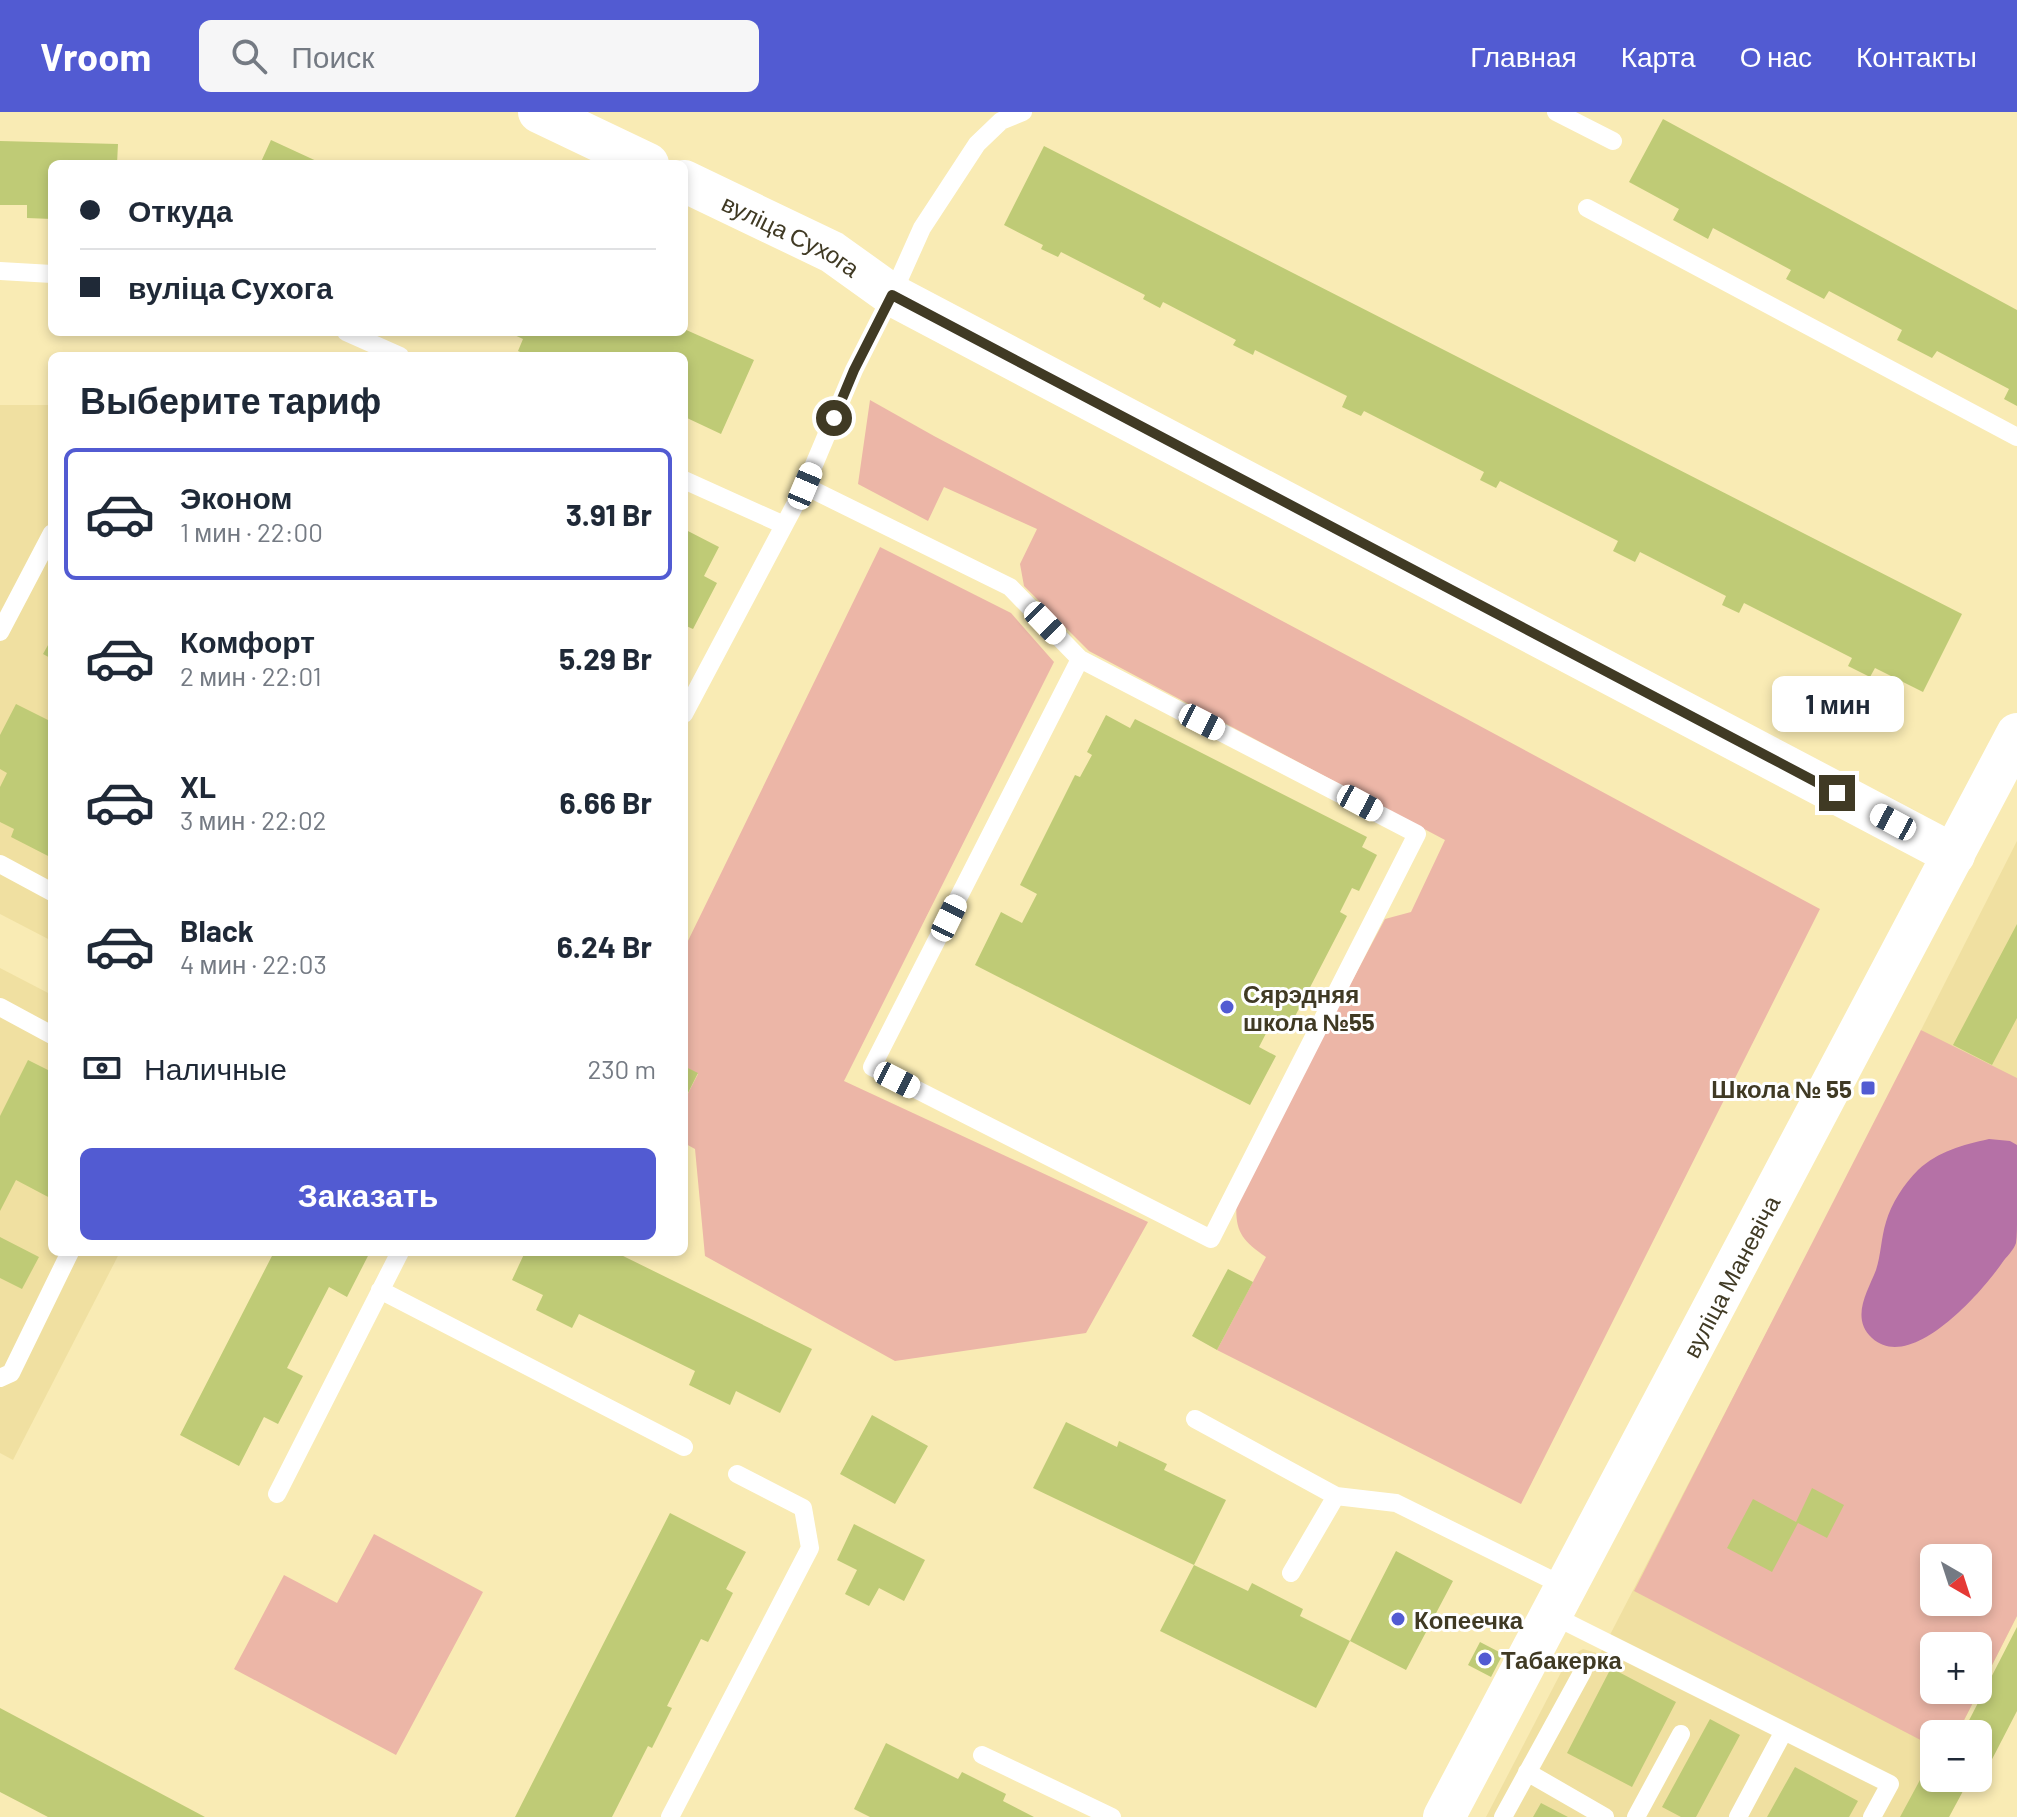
<!DOCTYPE html>
<html lang="ru">
<meta charset="utf-8">
<style>
:root{--surface:#fff;--page:#f6f6f7;--text:#1f2937;--muted:#747a83;--line:#e0e1e3;--accent:#525bd2}
body{margin:0;font-family:Barlow,sans-serif;background:var(--page);color:var(--text);height:100vh;display:flex;flex-direction:column;font-size:30px;white-space:nowrap}
*{box-sizing:border-box;margin:0}
p{font-size:26px;color:var(--muted)}
.icon{flex:none;width:44px;height:44px;fill:none;stroke:currentColor;stroke-width:2;stroke-linecap:round;stroke-linejoin:round}
.map{position:relative;flex:1;overflow:hidden}
.details{position:absolute;left:48px;top:240px;width:640px;height:904px;display:flex;flex-direction:column;background:var(--surface);border-radius:12px;box-shadow:0 4px 12px #0003}
.details>*{flex:none}
.top-card{position:absolute;left:48px;top:48px;width:640px;height:176px;border-radius:12px;box-shadow:0 4px 12px #0003;display:grid;align-content:center;height:176px;padding:0 32px;background:var(--surface)}
.needle{width:52px;rotate:141deg}
.tools{position:absolute;left:1920px;top:1432px;display:grid;gap:16px}
.tools a{display:grid;place-items:center;width:72px;height:72px;border-radius:12px;background:var(--surface);box-shadow:0 4px 12px #0003;font-size:40px}
.end{position:absolute;width:36px;height:36px;margin:-18px;border:10px solid #403a24;background:#fff;box-shadow:0 0 0 4px #fff}
.from{border-radius:50%}
.bubble{position:absolute;height:56px;border-radius:12px;background:var(--surface);box-shadow:0 4px 12px #0003;font-size:26px;font-weight:700;line-height:56px;text-align:center}
.car{position:absolute;width:24px;height:48px;margin:-24px -12px;border-radius:10px;box-shadow:0 0 6px 2px #0007;background:linear-gradient(#fff 24%,#345 0 40%,#fff 0 76%,#345 0 86%,#fff 0)}
.top-card b{display:flex;align-items:center;gap:28px;height:76px;font-size:30px}
.top-card b+b{border-top:2px solid var(--line)}
.top-card i{width:20px;height:20px;background:var(--text)}
ul{padding:0;list-style:none}
li{display:flex;align-items:center;gap:24px;height:132px;margin:0 16px 12px;padding:0 16px;border:4px solid transparent;border-radius:12px}
li div{flex:1}
li b{display:block;font-size:30px}
li em{font-style:normal;font-weight:700}
li.active{border-color:var(--accent)}
li>.icon{width:72px;height:72px;stroke-width:1.5}
h2{padding:0 32px;font-size:36px;line-height:96px}
.pay{display:flex;align-items:center;gap:20px;height:88px;padding:0 32px;font-size:30px}
.pay p{margin-inline-start:auto}
.action{display:flex;gap:16px;margin-top:auto;padding:16px 32px}
.action a{flex:1;height:92px;border-radius:12px;background:var(--accent);color:#fff;font-size:32px;font-weight:700;line-height:92px;text-align:center}
header{display:flex;align-items:center;gap:48px;box-sizing:border-box;height:112px;padding:0 40px;background:var(--accent);color:#fff}
header strong{font-size:38px}
nav{display:flex;gap:44px;margin-inline-start:auto;font-size:28px}
.search{width:560px;height:72px;background:var(--page);display:flex;align-items:center;gap:20px;box-sizing:border-box;padding:0 28px;border-radius:12px;color:var(--muted);font-size:30px}
.map>svg:first-child{display:block}
.built{fill:#f0e0a1;fill-rule:evenodd}
.green{fill:#ecb6a7;fill-rule:evenodd}
.water{fill:#b571a6}
.building{fill:#bfcb76}
.lines{fill:none;stroke-linecap:round;stroke-linejoin:round}
.service{stroke:#fff;stroke-width:18}
.tertiary{stroke:#fff;stroke-width:42}
.route{stroke:#403a24;stroke-width:10}
.poi-dot{fill:#525bd2;stroke:#fff;stroke-width:3}
.labels{text-anchor:middle;dominant-baseline:central;stroke-width:6;stroke-linejoin:round;paint-order:stroke}
.street-label{font-size:24px;fill:#403a24;stroke:#fff}
.poi-label{font-size:24px;font-weight:bold;fill:#403a24;stroke:#fff;text-anchor:start}
</style>
<header>
<strong>Vroom</strong>
<div class="search"><svg class="icon" aria-label="search" viewBox="0 0 24 24"><circle cx="10" cy="10" r="6"/><path d="M15 15l6 6"/></svg>Поиск</div>
<nav><a>Главная</a><a>Карта</a><a>О нас</a><a>Контакты</a></nav>
</header>
<div class="map">
<svg width="2017" height="1705" viewBox="0 0 2017 1705">
<rect width="100%" height="100%" fill="#f9ebb4"/>
<path class="built" d="M0 293H52V829L0 802Z
M2017 729V1504L1957 1622H1934V1666H1970L1949 1705H1486L1569 1545 1583 1537 1600 1542 1923 919 1921 918ZM1934 1446H1978V1490H1934ZM1934 1534H1978V1578H1934Z
M0 856 52 883V1140H120L13 1348 0 1341Z"/>
<path class="green" d="M870 288 934 324 1465 606 1820 797 1521 1392 1217 1238 1266 1145C1240 1127 1234 1118 1237 1085L1385 807 1411 800 1445 728 1089 539 1024 474 1020 452 1037 417 944 375 928 409 858 372Z
M880 435 1011 501 1054 550 844 969 1148 1110 1086 1221 895 1249 705 1144 695 1037 684 1031V989L698 962 684 954V837Z
M1921 918 2017 966V1504L1957 1622H1934V1635L1634 1479ZM1934 1446H1978V1490H1934ZM1934 1534H1978V1578H1934Z
M374 1422 483 1480 396 1643 234 1557 284 1463 337 1491Z"/>
<path class="water" d="M1989 1027 2010 1029 2017 1033C2017 1058 2017 1082 2017 1107 2017 1114 2017 1124 2016 1131 2014 1138 2006 1145 2002 1151 1982 1180 1911 1262 1872 1226 1850 1206 1868 1179 1876 1158 1881 1143 1881 1126 1886 1110 1891 1092 1904 1072 1918 1058 1939 1039 1962 1033 1989 1027Z"/>
<path class="building" d="M1663 7 2017 198V294L2004 287 2009 277 1937 239 1932 246 1897 228 1902 218 1829 179 1824 187 1786 167 1791 158 1713 116 1708 127 1673 108 1679 97 1629 70Z
M271 28 323 52H260Z
M0 29 118 32 117 52H52V107L27 106V93H0Z
M1044 34 1962 502 1923 580 1875 556 1870 565 1848 554 1852 546 1744 491 1739 501 1722 493 1726 484 1640 440 1635 450 1613 439 1618 429 1500 369 1496 376 1480 368 1484 360 1364 299 1361 304 1342 295 1347 284 1255 238 1253 243 1233 233 1236 228 1163 190 1160 196 1143 187 1145 183 1061 140 1058 145 1041 137 1043 133 1004 113Z
M684 217 754 248 721 322 687 306 684 314V244H529L518 239 523 227 508 220H684Z
M684 417 719 435 704 464 717 471 693 517 684 513Z
M52 526V547L43 542Z
M16 592 52 610V746L11 725 14 717 0 710V675L7 661 0 657V623Z
M1106 603 1130 616 1135 607 1367 725 1362 735 1377 743 1359 779 1352 776 1340 800 1347 804 1291 912 1275 904 1259 935 1276 944 1250 993 975 853 1001 800 1022 811 1037 782 1020 773 1075 663 1080 665 1092 643 1087 640Z
M2017 812V906L1992 953 1953 933Z
M28 948 52 960V1087L16 1068 0 1099V1004Z
M684 954 698 961 684 989Z
M0 1125 39 1145 22 1177 0 1166Z
M274 1140H370L347 1185 329 1175 287 1256 303 1264 278 1312 264 1305 239 1354 180 1323Z
M525 1140H615L812 1237 780 1301 736 1279 730 1293 689 1273 695 1259 579 1202 572 1216 536 1198 543 1183 512 1168Z
M1228 1157 1253 1170 1217 1238 1192 1224Z
M872 1303 928 1334 895 1392 840 1362Z
M1066 1310 1117 1335 1119 1329 1167 1352 1164 1358 1226 1388 1194 1453 1033 1376Z
M1812 1376 1844 1393 1827 1426 1798 1411 1772 1460 1727 1436 1753 1387 1796 1410Z
M670 1401 746 1440 726 1477 733 1481 708 1530 701 1527 667 1594 672 1596 652 1636 648 1634 612 1705H515Z
M854 1412 925 1448 904 1489 879 1476 869 1494 845 1482 857 1458 837 1448Z
M1396 1439 1453 1469 1406 1558 1350 1529Z
M1194 1453 1248 1479 1252 1471 1303 1497 1300 1504 1350 1529 1316 1596 1160 1519Z
M2017 1515V1599L1988 1655 1978 1650V1622H1962Z
M1480 1530 1503 1542 1491 1565 1468 1553Z
M1611 1556 1676 1590 1632 1675 1567 1641Z
M0 1596 205 1705H48L0 1680Z
M1710 1607 1740 1623 1696 1705H1681L1662 1695Z
M886 1631 958 1667 962 1660 1006 1682 1003 1689 1034 1705H870L854 1697Z
M1934 1642V1666H1970L1949 1705H1900Z
M1795 1655 1858 1689 1849 1705H1767Z
M1541 1691 1568 1705H1533Z"/>
<g class="lines">
<path class="service" d="M1556 0 1613 29
M1587 96 2017 325
M0 159 52 162
M346 220 400 244
M684 368 784 413
M805 374 1010 475 1080 547 1417 722 1211 1127 872 955 1080 547
M0 520 52 421
M684 602 805 374 854 258 892 183 922 116 977 32 1001 9 1023 0
M0 752 52 780
M0 895 52 923
M380 1178 684 1335
M0 1266 11 1261 70 1140
M1195 1307 1336 1384 1396 1391 1566 1475
M277 1382 400 1140
M1291 1461 1336 1384
M1552 1503 1890 1672 1872 1705
M982 1643 1112 1705
M1527 1660 1605 1705
M670 1705 810 1436 803 1396 737 1362
M1503 1705 1583 1559
M1636 1705 1681 1622
M1738 1705 1784 1619"/>
<g class="tertiary">
<path d="M539 0 648 52"/>
<path id="s1" d="M684 69 832 140 892 183 1954 743"/>
<path id="s2" d="M1444 1705 2017 622"/>
</g>
</g>
<g class="lines">
<path class="route" d="M834 306 854 258 892 183 1837 681"/>
</g>
<g class="poi-dot">
<circle cx="1227" cy="895" r="8"/>
<rect x="1860" y="968" width="16" height="16" rx="4"/>
<circle cx="1398" cy="1507" r="8"/>
<circle cx="1485" cy="1547" r="8"/>
</g>
<g class="labels">
<g class="street-label">
<text stroke="none"><textPath href="#s1" startOffset="120">вуліца Сухога</textPath></text>
<text stroke="none"><textPath href="#s2" startOffset="612">вуліца Маневіча</textPath></text>
</g>
<g class="poi-label">
<text x="1243" y="881">Сярэдняя<tspan x="1243" dy="28">школа №55</tspan></text>
<text x="1852" y="976" text-anchor="end">Школа № 55</text>
<text x="1414" y="1507">Копеечка</text>
<text x="1501" y="1547">Табакерка</text>
</g>
</g>
</svg>
<div class="tools">
<a><svg class="needle" viewBox="-14 -14 28 28"><path d="M0-13l5 13h-10z" fill="#e53935"/><path d="M0 13l5-13h-10z" fill="#747a83"/></svg></a>
<a>+</a>
<a>−</a>
</div>
<i class="end from" style="left:834px;top:306px"></i>
<i class="end" style="left:1837px;top:681px"></i>
<div class="bubble" style="left:1772px;top:564px;width:132px">1 мин</div>
<i class="car" style="left:805px;top:374px;rotate:23deg"></i>
<i class="car" style="left:1045px;top:511px;rotate:136deg"></i>
<i class="car" style="left:1202px;top:610px;rotate:117deg"></i>
<i class="car" style="left:1360px;top:691px;rotate:118deg"></i>
<i class="car" style="left:1893px;top:710px;rotate:298deg"></i>
<i class="car" style="left:949px;top:806px;rotate:26deg"></i>
<i class="car" style="left:897px;top:968px;rotate:117deg"></i>
<div class="top-card">
<b><i class="from"></i>Откуда</b>
<b><i></i>вуліца Сухога</b>
</div>
<section class="details">
<h2>Выберите тариф</h2>
<ul>
<li class="active"><svg class="icon" aria-label="car" viewBox="0 0 24 24"><path d="M5 17H2v-5l4-1 3-4h7l3 4 3 1v5h-3M9 17h6M6 11h13"/><circle cx="7" cy="17" r="2"/><circle cx="17" cy="17" r="2"/></svg><div><b>Эконом</b><p>1 мин · 22:00</p></div><em>3.91 Br</em></li>
<li><svg class="icon" aria-label="car" viewBox="0 0 24 24"><path d="M5 17H2v-5l4-1 3-4h7l3 4 3 1v5h-3M9 17h6M6 11h13"/><circle cx="7" cy="17" r="2"/><circle cx="17" cy="17" r="2"/></svg><div><b>Комфорт</b><p>2 мин · 22:01</p></div><em>5.29 Br</em></li>
<li><svg class="icon" aria-label="car" viewBox="0 0 24 24"><path d="M5 17H2v-5l4-1 3-4h7l3 4 3 1v5h-3M9 17h6M6 11h13"/><circle cx="7" cy="17" r="2"/><circle cx="17" cy="17" r="2"/></svg><div><b>XL</b><p>3 мин · 22:02</p></div><em>6.66 Br</em></li>
<li><svg class="icon" aria-label="car" viewBox="0 0 24 24"><path d="M5 17H2v-5l4-1 3-4h7l3 4 3 1v5h-3M9 17h6M6 11h13"/><circle cx="7" cy="17" r="2"/><circle cx="17" cy="17" r="2"/></svg><div><b>Black</b><p>4 мин · 22:03</p></div><em>6.24 Br</em></li>
</ul>
<div class="pay"><svg class="icon" aria-label="cash" viewBox="0 0 24 24"><path d="M3 7h18v10H3z"/><circle cx="12" cy="12" r="2"/></svg>Наличные<p>230 m</p></div>
<div class="action"><a>Заказать</a></div>
</section>
</div>
